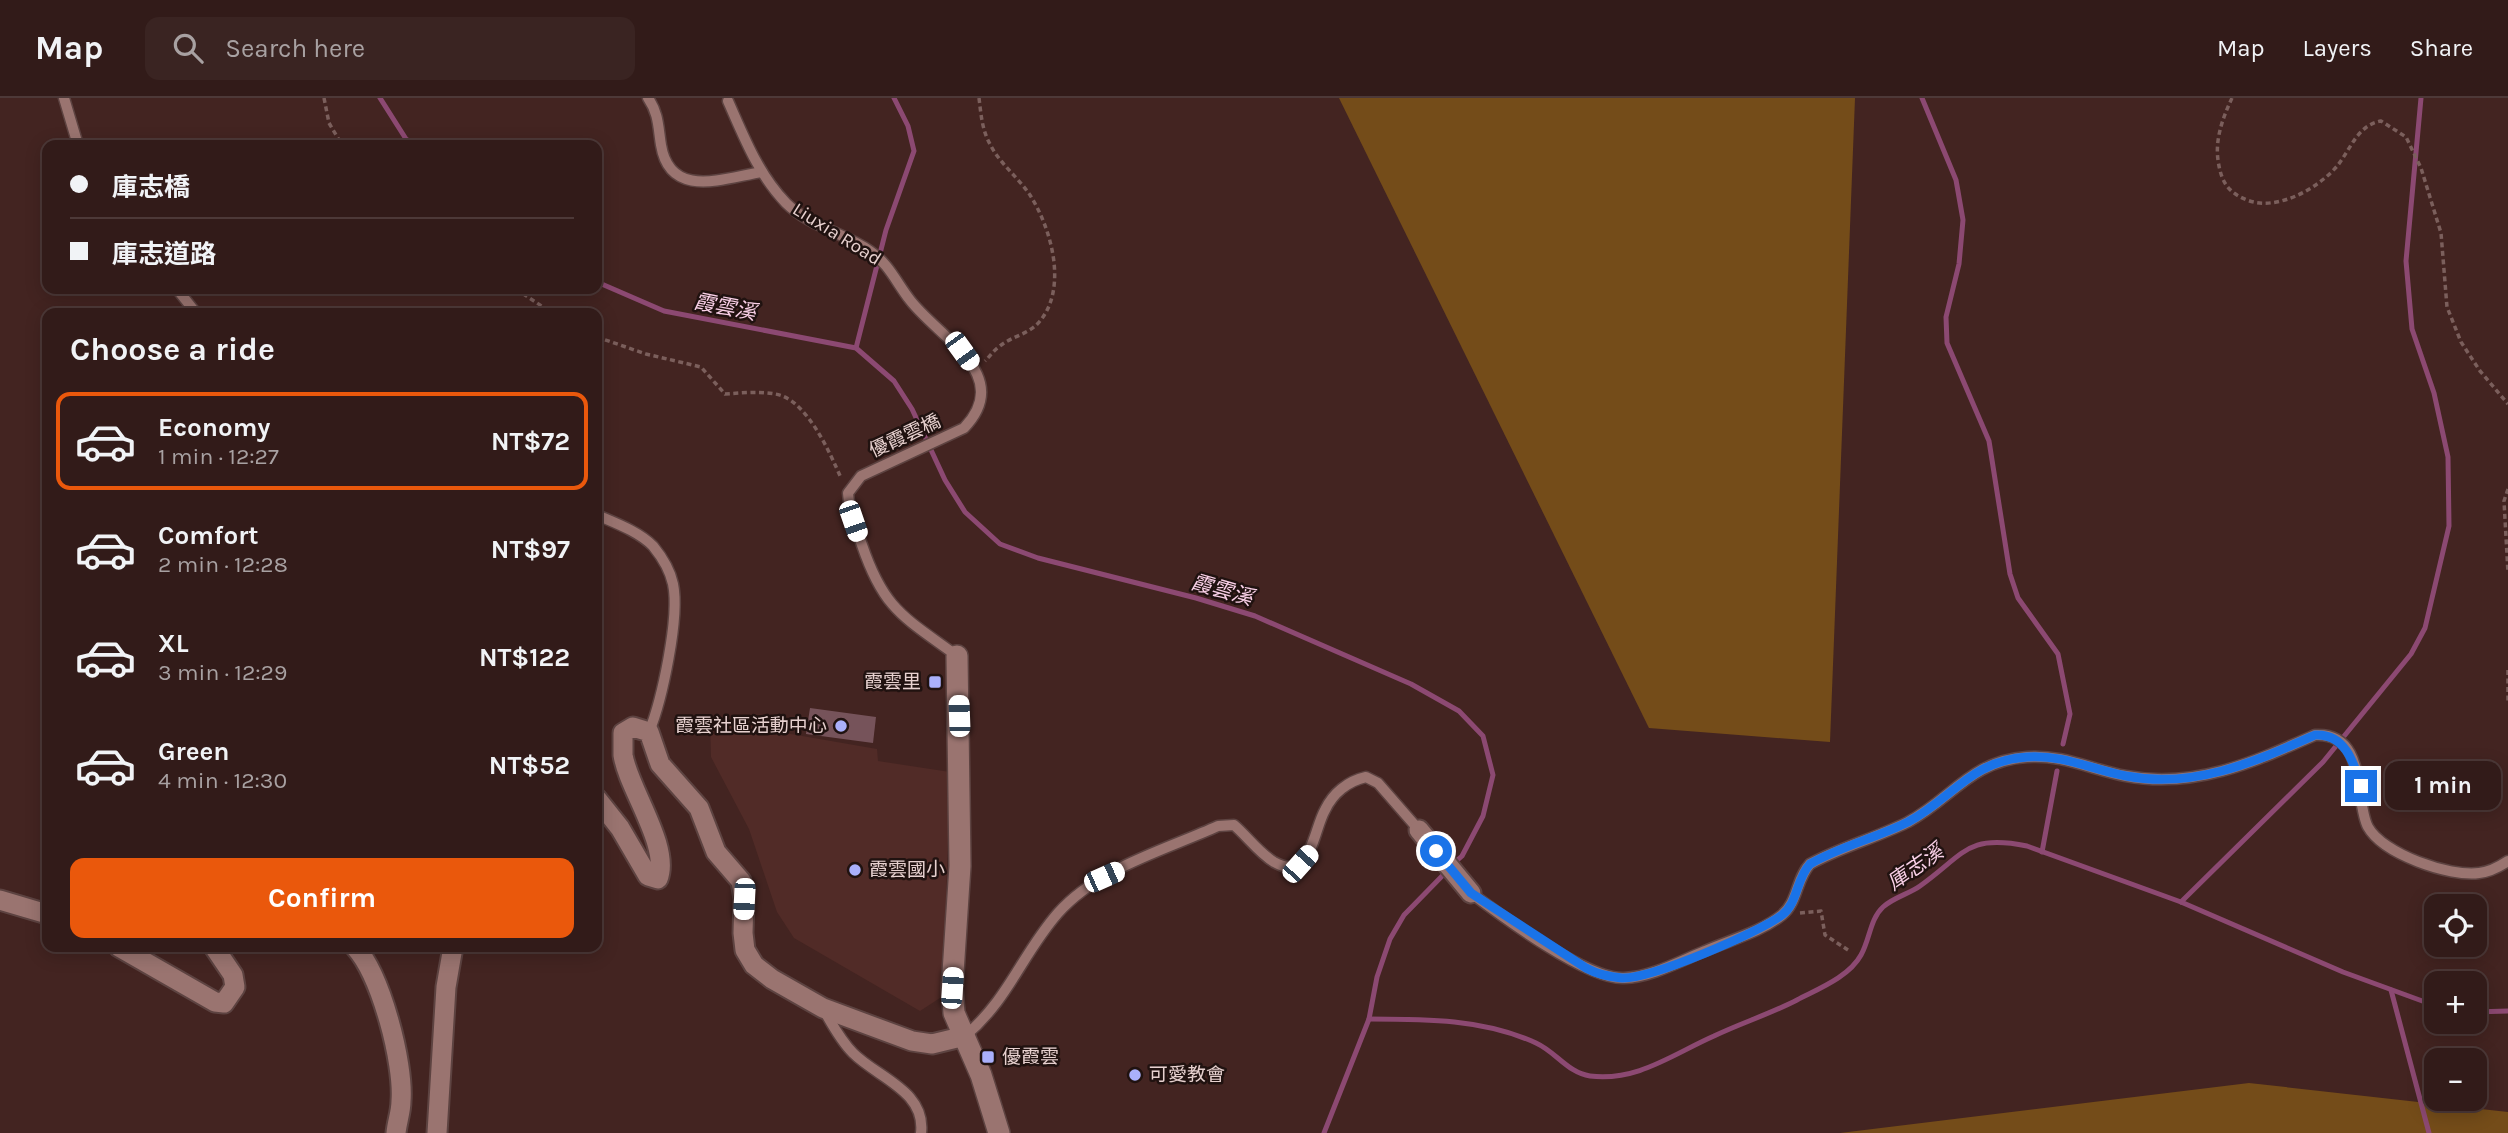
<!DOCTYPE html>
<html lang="en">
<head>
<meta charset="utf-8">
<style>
  body { margin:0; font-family:Karla,"Noto Sans TC",sans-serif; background:#3a2422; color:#f1f3f6; height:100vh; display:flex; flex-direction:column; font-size:26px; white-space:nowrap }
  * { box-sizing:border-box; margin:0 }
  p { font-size:23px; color:#a8a1a2 }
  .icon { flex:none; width:38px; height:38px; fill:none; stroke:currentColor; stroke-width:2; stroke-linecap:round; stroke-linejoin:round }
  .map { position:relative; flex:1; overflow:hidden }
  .sheet { position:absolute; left:42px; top:210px; width:560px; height:644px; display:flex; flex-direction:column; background:#321b19; border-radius:14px; box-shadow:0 4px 18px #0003,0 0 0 2px #4d3938 }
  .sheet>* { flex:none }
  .hud { position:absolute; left:42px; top:42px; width:560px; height:154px; border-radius:14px; box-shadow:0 4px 18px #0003,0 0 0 2px #4d3938; display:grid; align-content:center; height:154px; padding:0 28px; background:#321b19 }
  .controls { position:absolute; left:2424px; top:796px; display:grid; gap:14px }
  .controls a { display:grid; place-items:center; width:63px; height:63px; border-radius:14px; background:#321b19; box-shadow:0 4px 18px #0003,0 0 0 2px #4d3938; font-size:35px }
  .end { position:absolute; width:32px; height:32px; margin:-16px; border:9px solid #1a73e8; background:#fff; box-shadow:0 0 0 4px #fff }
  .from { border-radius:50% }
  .bubble { position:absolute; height:49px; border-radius:14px; background:#321b19; box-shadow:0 4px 18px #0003,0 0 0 2px #4d3938; font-size:23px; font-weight:700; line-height:49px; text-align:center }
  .car { position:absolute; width:21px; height:42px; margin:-21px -10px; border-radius:9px; box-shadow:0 0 5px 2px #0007; background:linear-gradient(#fff 24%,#345 0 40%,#fff 0 76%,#345 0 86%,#fff 0) }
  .hud b { display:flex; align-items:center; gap:24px; height:66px; font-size:26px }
  .hud b+b { border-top:2px solid #4d3938 }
  .hud i { width:18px; height:18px; background:#f1f3f6 }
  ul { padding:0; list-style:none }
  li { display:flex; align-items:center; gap:21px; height:98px; margin:0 14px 10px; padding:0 14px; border:4px solid transparent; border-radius:14px }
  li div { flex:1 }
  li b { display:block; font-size:26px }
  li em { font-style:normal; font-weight:700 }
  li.selected { border-color:#ea580c }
  li>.icon { width:63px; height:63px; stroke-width:1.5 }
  h2 { padding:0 28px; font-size:32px; line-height:84px }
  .primary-button { display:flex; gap:14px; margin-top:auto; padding:14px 28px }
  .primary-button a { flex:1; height:80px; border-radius:14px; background:#ea580c; color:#fff; font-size:28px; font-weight:700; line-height:80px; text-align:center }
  header { display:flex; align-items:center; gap:42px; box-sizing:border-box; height:98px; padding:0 35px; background:#321b19; border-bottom:2px solid #4d3938 }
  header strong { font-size:33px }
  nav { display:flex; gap:38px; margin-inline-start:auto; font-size:24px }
  .search { width:490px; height:63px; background:#3a2422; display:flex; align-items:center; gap:18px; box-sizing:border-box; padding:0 24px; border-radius:14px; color:#a8a1a2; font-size:26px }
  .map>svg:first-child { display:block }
  .built { fill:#512b27 }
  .green { fill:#744c19 }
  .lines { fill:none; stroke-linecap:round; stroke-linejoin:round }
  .stream { stroke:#8c4972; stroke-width:5 }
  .building { fill:#76535a }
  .service-casing { stroke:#5d4341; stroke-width:13 }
  .minor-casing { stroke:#5d4341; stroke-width:23 }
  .tertiary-casing { stroke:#5d4341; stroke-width:24 }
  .path { stroke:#7b5f5c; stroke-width:3.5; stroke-dasharray:5 3.5; stroke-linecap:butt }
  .service { stroke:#9a7470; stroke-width:10 }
  .minor { stroke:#9a7470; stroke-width:19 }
  .tertiary { stroke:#9a7470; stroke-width:21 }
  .route { stroke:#1a73e8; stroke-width:9 }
  .poi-dot { fill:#aab0fb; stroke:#201210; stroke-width:2.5 }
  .labels { text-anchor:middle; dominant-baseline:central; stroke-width:5; stroke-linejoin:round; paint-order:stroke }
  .street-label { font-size:19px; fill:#e7d1cf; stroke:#201210 }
  .poi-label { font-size:19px; fill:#e7d1cf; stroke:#201210; text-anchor:start }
  .water-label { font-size:21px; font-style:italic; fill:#f9d0e7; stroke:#201210 }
</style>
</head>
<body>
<header>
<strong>Map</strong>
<div class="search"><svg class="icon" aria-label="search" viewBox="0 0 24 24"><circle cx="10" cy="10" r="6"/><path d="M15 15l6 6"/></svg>Search here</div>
<nav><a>Map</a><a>Layers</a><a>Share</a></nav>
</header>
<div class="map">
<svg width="2508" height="1035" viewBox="0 0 2508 1035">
  <rect width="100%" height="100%" fill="#432421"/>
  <path class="built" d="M710 622 877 651 878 663 950 674 943 898 920 913 794 840 777 814 749 731 711 659Z"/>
  <g class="green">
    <path d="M1339 0H1855L1830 644 1649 630Z"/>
    <path d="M2249 985 2508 1014V1035H1840Z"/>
  </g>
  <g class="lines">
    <g class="stream">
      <path d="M380 0 406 41 414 47"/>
      <path d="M1922 0 1956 82 1963 122 1959 166 1946 219 1947 245 1989 343 2010 476 2018 500 2058 556 2070 616 2063 646"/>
      <path d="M597 184 664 213 856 250 894 283 912 311 945 382 965 414 1000 446 1038 460 1196 500 1255 518 1411 586 1459 613 1483 638 1493 677 1483 718 1462 758 1453 766"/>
      <path d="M856 250 886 132 914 53 908 28 894 0"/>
      <path d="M2042 754 2057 673"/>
      <path d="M2181 804 2323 664 2411 556 2425 530 2449 428 2448 359 2434 295 2412 231 2406 163 2421 0"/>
      <path d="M2391 892 2429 1035"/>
      <path d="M2474 914 2508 913"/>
      <path d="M1369 921C1426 921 1484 921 1536 945 1556 954 1568 975 1590 978 1637 984 1673 956 1714 938 1741 925 1770 916 1797 902 1818 891 1849 879 1861 857 1870 841 1870 821 1883 809 1894 799 1909 796 1920 788 1965 756 1966 736 2027 748L2181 804 2343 874 2436 908"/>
      <path d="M1324 1035 1369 921 1377 879 1390 841 1404 817 1447 773"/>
    </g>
  </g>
  <path class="building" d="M810 610 876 619 873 645 806 636Z"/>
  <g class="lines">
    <g class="service-casing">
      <g id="service">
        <path d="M64 0 78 47"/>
        <path d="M648 0C659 16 658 29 661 47 670 102 724 80 762 74"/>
        <path d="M728 3C744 39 758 76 786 105 809 128 844 135 870 153 889 166 896 184 910 202 939 240 1015 277 964 330L861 378 848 395C849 413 856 430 862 447 884 512 904 519 957 558"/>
        <path d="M177 191 196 215"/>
        <path d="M597 417C615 425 638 433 653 448 662 459 670 472 673 486 680 519 662 602 649 634"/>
        <path d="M1471 795C1503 819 1587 882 1624 880 1652 879 1680 863 1705 853 1730 842 1761 834 1782 817 1798 804 1796 781 1810 766 1841 749 1876 740 1908 724 1953 700 1970 663 2027 659 2062 656 2093 672 2126 678 2195 691 2254 664 2315 637 2368 634 2354 703 2368 729 2383 756 2449 779 2479 775 2489 774 2499 769 2508 763"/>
        <path d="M825 914C833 928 841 943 853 955 878 980 926 993 921 1035"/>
        <path d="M965 938C1009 901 1022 856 1058 815 1098 770 1165 752 1218 728L1234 727C1247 738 1259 755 1274 764 1311 785 1313 733 1325 712 1333 695 1348 683 1366 679L1378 685 1419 732"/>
      </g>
    </g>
    <g class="minor-casing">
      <g id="minor">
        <path d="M597 701 620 730 648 778 658 781C671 749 628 690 623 657 623 650 623 642 623 635L633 629 649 634 660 666 699 710 716 754 741 783 744 801 743 835 745 852 754 867 772 881 823 910 912 943 932 946 965 938"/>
        <path d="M1419 732 1471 795"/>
        <path d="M0 802 47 816"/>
        <path d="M119 849 215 904 224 905 235 889 233 877 214 849"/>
        <path d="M355 849C381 877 404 965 401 1003 401 1014 397 1024 396 1035"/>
        <path d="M437 1035 446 889 453 849"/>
      </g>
    </g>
    <g class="tertiary-casing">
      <path id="tertiary" d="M957 558 960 768 952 890 954 915 981 977 999 1035"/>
    </g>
    <g class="path">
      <path d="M324 0 329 25 342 47"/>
      <path d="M979 0C981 16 982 32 990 46 999 65 1018 79 1030 97 1051 130 1068 189 1040 223 1030 236 1012 238 1000 248 994 252 990 258 985 263"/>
      <path d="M2232 0C2223 19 2215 41 2218 62 2221 83 2227 94 2247 102 2277 114 2319 90 2338 67 2351 50 2358 27 2381 23L2406 39 2421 70 2441 135 2447 209 2461 244 2480 273 2508 306"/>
      <path d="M516 191 552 215"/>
      <path d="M597 239 646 256 701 269 725 296C741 295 759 293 775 296 806 300 830 355 841 380"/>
      <path d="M2508 391 2504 403 2508 475"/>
      <path d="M2508 572V604"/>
      <path d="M1800 815 1821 813 1825 837 1848 852"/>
    </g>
    <use href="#service" class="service"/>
    <use href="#minor" class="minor"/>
    <use href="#tertiary" class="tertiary"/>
  </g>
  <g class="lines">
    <path class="route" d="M1436 753 1471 795 1586 870C1597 876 1608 879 1622 880 1651 881 1758 835 1782 817 1798 805 1796 781 1810 766 1841 748 1876 740 1908 724 1953 700 1970 663 2027 659 2062 656 2093 672 2126 678 2195 691 2254 664 2315 637 2345 635 2354 665 2361 688"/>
  </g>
  <g class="poi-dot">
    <rect x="928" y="577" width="14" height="14" rx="3.5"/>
    <circle cx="841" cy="628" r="7"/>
    <circle cx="855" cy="772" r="7"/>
    <rect x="981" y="952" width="14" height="14" rx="3.5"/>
    <circle cx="1135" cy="977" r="7"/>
  </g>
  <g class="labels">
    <g class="street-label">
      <text transform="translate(837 136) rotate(32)">Liuxia Road</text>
      <text transform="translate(905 338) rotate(-25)">優霞雲橋</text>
    </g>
    <g class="poi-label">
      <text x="921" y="584" text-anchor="end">霞雲里</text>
      <text x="827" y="628" text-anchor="end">霞雲社區活動中心</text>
      <text x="869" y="772">霞雲國小</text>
      <text x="1002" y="959">優霞雲</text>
      <text x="1149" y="977">可愛教會</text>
    </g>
    <g class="water-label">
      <text transform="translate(725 209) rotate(11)">霞雲溪</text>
      <text transform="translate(1222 492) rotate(16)">霞雲溪</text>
      <text transform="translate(1915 769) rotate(-35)">庫志溪</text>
    </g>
  </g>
</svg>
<div class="controls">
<a><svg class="icon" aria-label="locate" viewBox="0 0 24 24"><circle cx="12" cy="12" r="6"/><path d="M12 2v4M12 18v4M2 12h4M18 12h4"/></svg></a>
<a>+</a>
<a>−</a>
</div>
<i class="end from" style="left:1436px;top:753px"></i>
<i class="end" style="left:2361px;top:688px"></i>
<div class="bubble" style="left:2385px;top:663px;width:116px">1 min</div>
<i class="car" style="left:962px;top:253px;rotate:144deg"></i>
<i class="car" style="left:853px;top:423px;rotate:161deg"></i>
<i class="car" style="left:959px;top:618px;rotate:358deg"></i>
<i class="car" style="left:1300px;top:766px;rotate:42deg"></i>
<i class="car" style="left:1104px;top:779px;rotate:66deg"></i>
<i class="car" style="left:744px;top:801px;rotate:183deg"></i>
<i class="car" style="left:952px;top:890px;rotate:4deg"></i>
<div class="hud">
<b><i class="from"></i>庫志橋</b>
<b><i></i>庫志道路</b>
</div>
<section class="sheet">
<h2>Choose a ride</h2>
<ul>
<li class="selected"><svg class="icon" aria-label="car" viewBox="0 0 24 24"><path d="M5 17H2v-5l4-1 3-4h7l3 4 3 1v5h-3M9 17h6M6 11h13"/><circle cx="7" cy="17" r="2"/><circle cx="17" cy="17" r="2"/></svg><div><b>Economy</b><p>1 min · 12:27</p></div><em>NT$72</em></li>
<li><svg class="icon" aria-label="car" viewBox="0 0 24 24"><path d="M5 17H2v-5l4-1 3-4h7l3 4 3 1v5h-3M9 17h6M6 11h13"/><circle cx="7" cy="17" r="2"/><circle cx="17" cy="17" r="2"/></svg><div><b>Comfort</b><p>2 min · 12:28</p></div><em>NT$97</em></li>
<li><svg class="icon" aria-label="car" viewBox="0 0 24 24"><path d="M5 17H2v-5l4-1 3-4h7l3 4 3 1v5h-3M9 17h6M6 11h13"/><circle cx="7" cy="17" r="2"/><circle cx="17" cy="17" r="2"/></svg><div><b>XL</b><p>3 min · 12:29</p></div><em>NT$122</em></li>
<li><svg class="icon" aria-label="car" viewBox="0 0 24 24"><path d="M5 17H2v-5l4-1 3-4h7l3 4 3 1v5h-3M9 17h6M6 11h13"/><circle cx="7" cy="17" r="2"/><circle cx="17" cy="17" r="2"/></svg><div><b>Green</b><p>4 min · 12:30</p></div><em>NT$52</em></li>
</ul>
<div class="primary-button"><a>Confirm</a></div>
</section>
</div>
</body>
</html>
